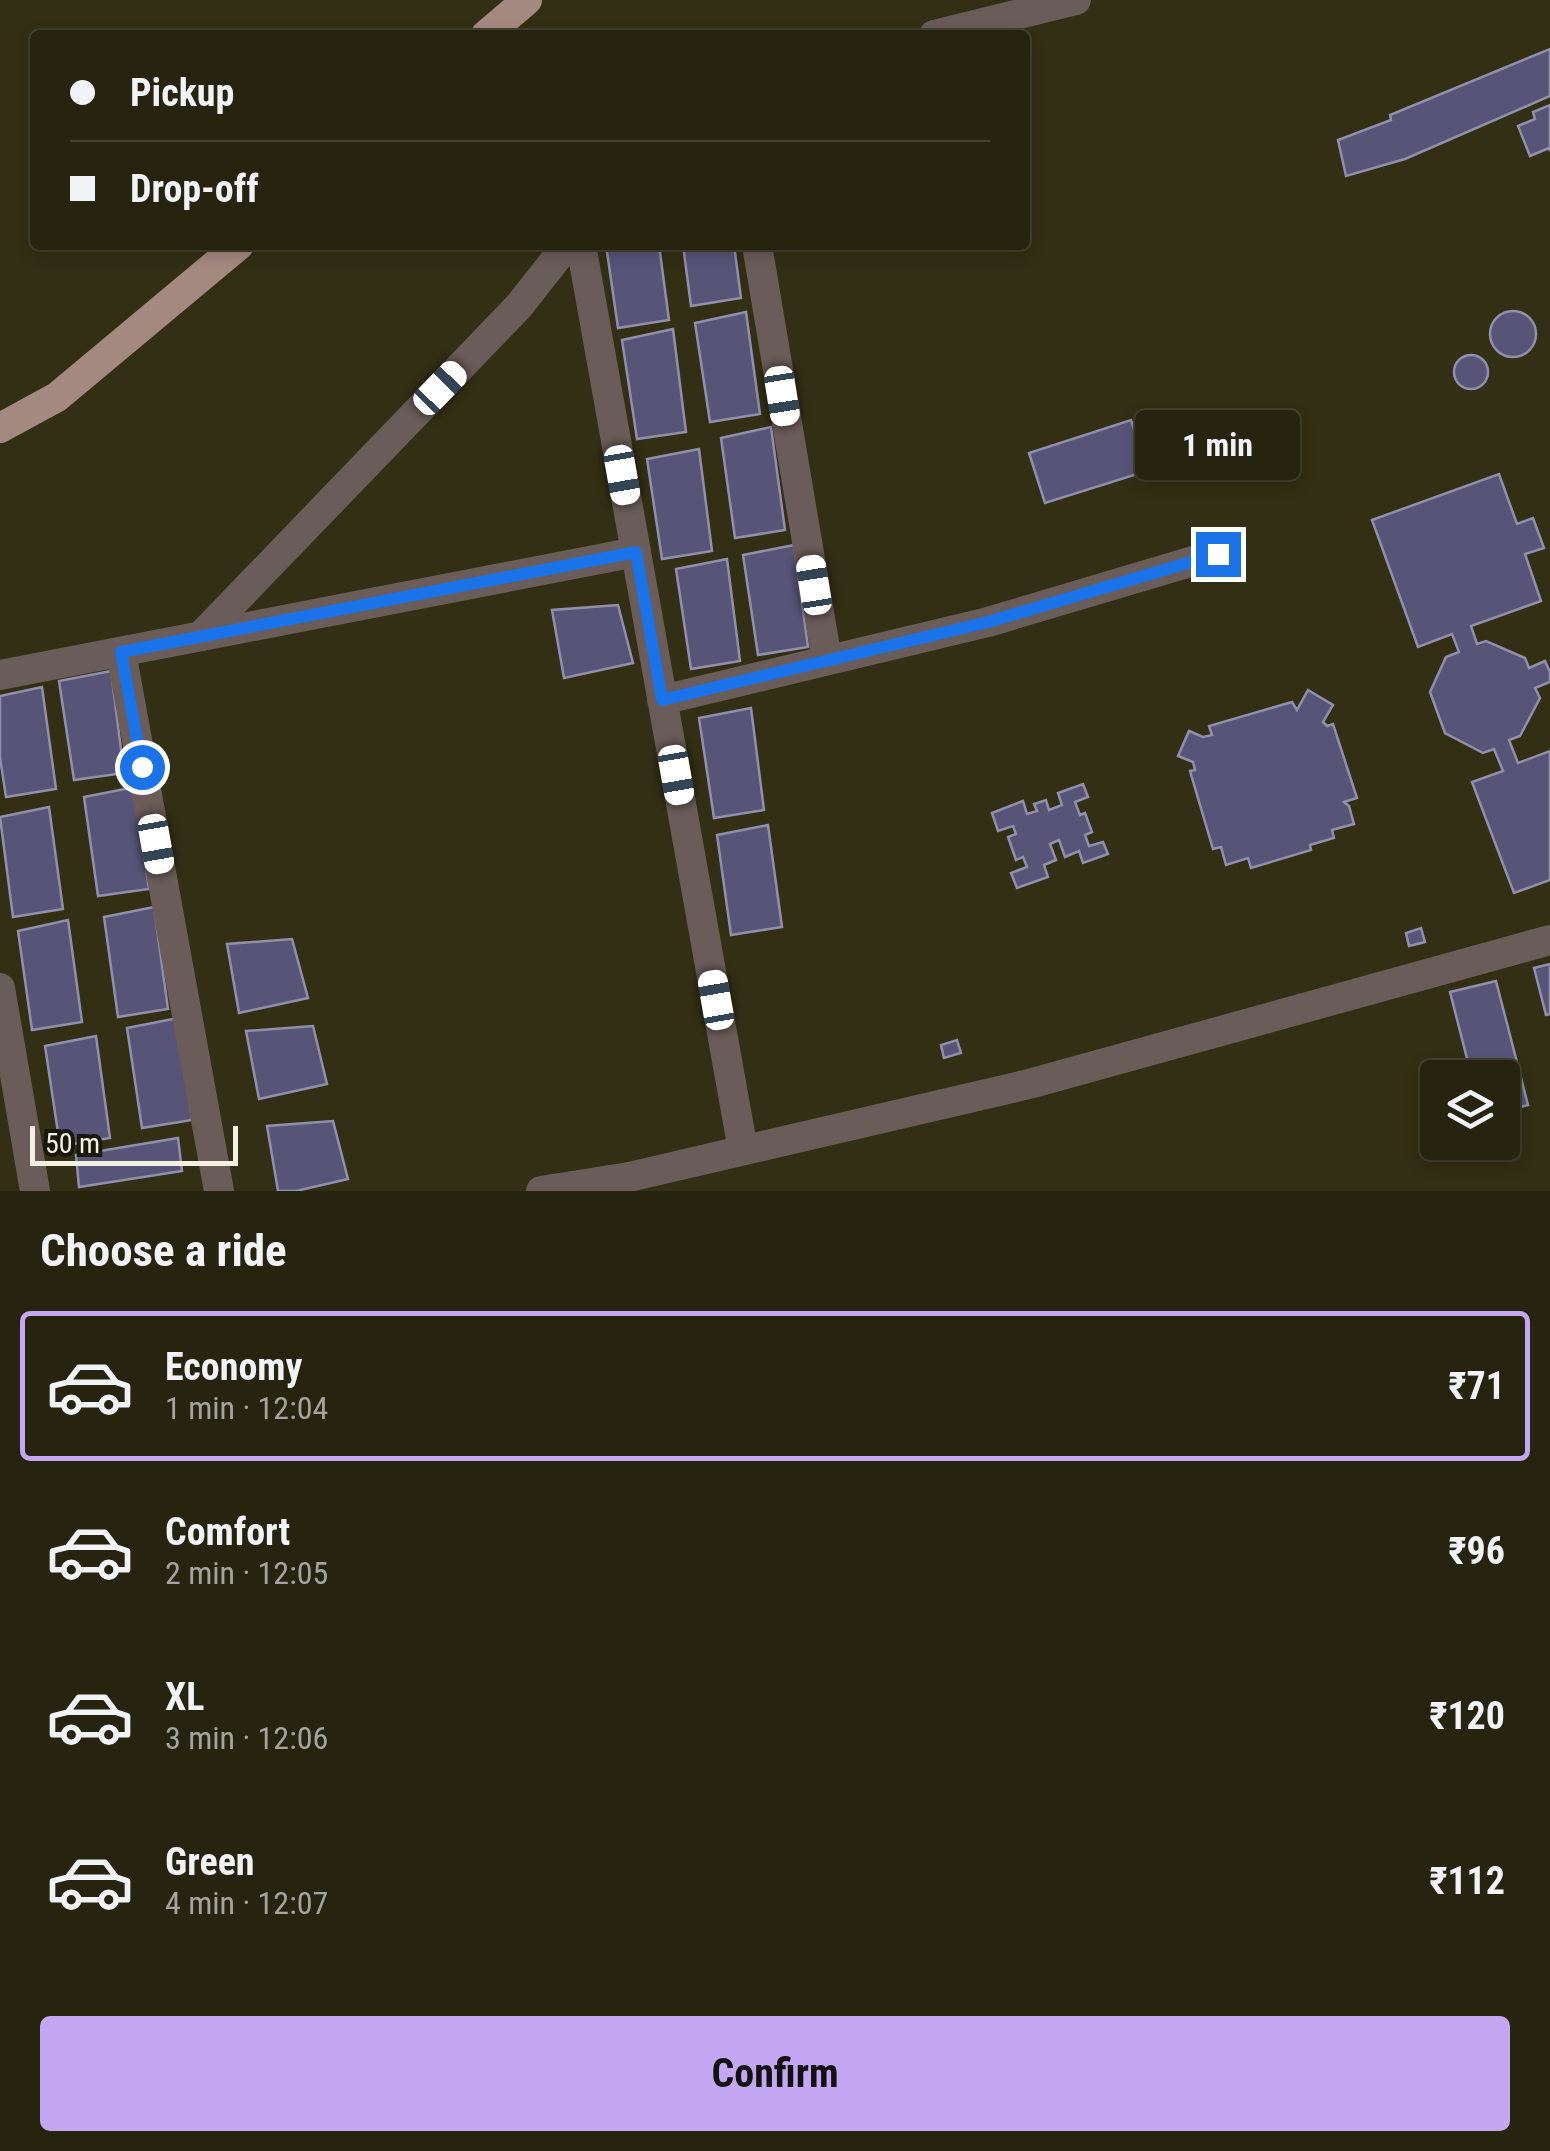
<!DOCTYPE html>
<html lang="en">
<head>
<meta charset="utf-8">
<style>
  body { margin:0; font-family:"Roboto Condensed",sans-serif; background:#2e2b18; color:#f1f3f6; height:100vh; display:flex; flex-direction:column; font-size:38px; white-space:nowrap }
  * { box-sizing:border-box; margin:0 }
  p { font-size:32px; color:#a4a49e }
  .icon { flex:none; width:55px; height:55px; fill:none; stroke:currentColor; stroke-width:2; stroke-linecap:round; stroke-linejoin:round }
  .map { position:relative; height:1191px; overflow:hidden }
  .side { display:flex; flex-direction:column; background:#26230f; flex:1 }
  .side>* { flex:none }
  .hud { position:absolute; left:30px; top:30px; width:1000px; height:220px; border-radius:10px; box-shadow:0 5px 15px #0003,0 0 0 2px #42402f; display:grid; align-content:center; height:220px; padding:0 40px; background:#26230f }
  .controls { position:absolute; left:1420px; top:1060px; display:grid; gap:20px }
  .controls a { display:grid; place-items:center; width:100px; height:100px; border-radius:10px; background:#26230f; box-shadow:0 5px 15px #0003,0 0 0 2px #42402f; font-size:50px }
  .scale { position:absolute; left:30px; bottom:25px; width:208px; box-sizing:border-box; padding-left:10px; border:5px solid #f3f1e1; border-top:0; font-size:28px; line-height:35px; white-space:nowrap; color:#f3f1e1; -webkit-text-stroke:8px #19170b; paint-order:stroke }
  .end { position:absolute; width:45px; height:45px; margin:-22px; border:12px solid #1a73e8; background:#fff; box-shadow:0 0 0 5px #fff }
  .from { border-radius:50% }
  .bubble { position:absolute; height:70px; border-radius:10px; background:#26230f; box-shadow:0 5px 15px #0003,0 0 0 2px #42402f; font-size:32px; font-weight:700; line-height:70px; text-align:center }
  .car { position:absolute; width:30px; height:60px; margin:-30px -15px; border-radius:12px; box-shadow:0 0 8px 2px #0007; background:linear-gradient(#fff 24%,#345 0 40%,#fff 0 76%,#345 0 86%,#fff 0) }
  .hud b { display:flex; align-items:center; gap:35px; height:95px; font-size:38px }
  .hud b+b { border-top:2px solid #42402f }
  .hud i { width:25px; height:25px; background:#f1f3f6 }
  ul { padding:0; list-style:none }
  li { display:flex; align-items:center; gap:30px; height:150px; margin:0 20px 15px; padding:0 20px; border:5px solid transparent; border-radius:10px }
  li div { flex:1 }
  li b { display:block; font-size:38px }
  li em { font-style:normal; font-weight:700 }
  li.active { border-color:#c3a7f2 }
  li>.icon { width:90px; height:90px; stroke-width:1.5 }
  h2 { padding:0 40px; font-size:45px; line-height:120px }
  .primary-button { display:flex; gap:20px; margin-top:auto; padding:20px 40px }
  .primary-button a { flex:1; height:115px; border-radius:10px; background:#c3a7f2; color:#111; font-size:40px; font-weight:700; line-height:115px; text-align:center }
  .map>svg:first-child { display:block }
  .building { fill:#575477; stroke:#908fac; stroke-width:2.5 }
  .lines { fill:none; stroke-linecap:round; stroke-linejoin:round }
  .minor { stroke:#6a5c58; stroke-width:30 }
  .major { stroke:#a48980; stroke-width:30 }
  .route { stroke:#1a73e8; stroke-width:12 }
</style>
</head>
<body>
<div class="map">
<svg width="1550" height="1191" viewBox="0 0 1550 1191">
  <rect width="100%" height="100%" fill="#332f14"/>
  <g class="building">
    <path d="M1550 49V96L1405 159 1346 176 1338 140 1391 120 1390 115Z"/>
    <path d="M1550 105V151L1549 148 1530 156 1518 126 1535 119 1533 112Z"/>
    <path d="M606 245H659L669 320 618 328Z"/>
    <path d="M683 245H734L741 298 691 306Z"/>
    <circle cx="1513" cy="334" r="23"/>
    <path d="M746 312 760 414 710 422 695 323Z"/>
    <path d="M673 329 686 432 637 439 622 340Z"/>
    <circle cx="1471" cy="372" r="17"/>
    <path d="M1131 420 1147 471 1045 503 1029 453Z"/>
    <path d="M771 427 785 530 735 538 721 438Z"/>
    <path d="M699 449 712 551 662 559 647 459Z"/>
    <path d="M1499 474 1517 524 1533 518 1544 548 1525 554 1541 601 1471 626 1477 644 1486 641 1525 658 1529 668 1545 661 1550 672V682L1535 688 1540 698 1520 736 1509 740 1518 763 1550 751V880L1514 893 1472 782 1503 771 1494 749 1483 753 1445 733 1430 692 1446 657 1459 652 1452 634 1418 647 1372 520Z"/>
    <path d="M794 545 808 647 758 655 743 555Z"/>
    <path d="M727 559 740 661 691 669 676 569Z"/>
    <path d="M618 605 633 663 564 678 552 610Z"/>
    <path d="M111 671 124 773 74 780 59 681Z"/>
    <path d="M42 687 56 789 6 797 0 758V696Z"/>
    <path d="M1308 690 1333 705 1323 722 1327 726 1333 724 1357 798 1344 802 1349 806 1354 824 1332 830 1334 838 1310 845 1311 850 1251 868 1248 858 1226 865 1221 847 1213 849 1190 771 1195 770 1193 762 1178 756 1189 731 1203 737 1212 735 1209 726 1292 702 1297 710Z"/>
    <path d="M751 708 764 810 714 818 699 718Z"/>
    <path d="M1083 784 1088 797 1075 802 1080 815 1085 813 1092 832 1085 835 1089 846 1103 842 1108 854 1083 863 1079 851 1065 857 1059 840 1050 844 1056 860 1044 865 1048 877 1017 888 1011 873 1027 867 1023 857 1016 860 1008 837 1016 834 1013 826 998 831 992 813 1023 801 1027 814 1037 811 1034 804 1046 800 1049 810 1062 805 1058 793Z"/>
    <path d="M135 787 149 889 98 896 84 797Z"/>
    <path d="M49 807 63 909 13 917 0 817Z"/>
    <path d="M768 825 782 927 731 935 717 835Z"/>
    <path d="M154 907 168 1009 118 1017 104 917Z"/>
    <path d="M68 920 82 1022 32 1030 18 931Z"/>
    <path d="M1421 928 1425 942 1409 946 1406 933Z"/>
    <path d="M292 939 308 998 239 1013 227 944Z"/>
    <path d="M1550 964V1014L1546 1015 1534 968Z"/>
    <path d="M1496 981 1528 1105 1502 1112V1078H1472L1450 992Z"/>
    <path d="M178 1018 192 1120 142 1128 127 1028Z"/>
    <path d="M313 1026 327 1084 259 1099 246 1031Z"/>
    <path d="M96 1036 110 1138 60 1146 45 1046Z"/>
    <path d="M957 1040 961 1053 944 1058 941 1045Z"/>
    <path d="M333 1121 348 1179 296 1191H278L267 1126Z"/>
    <path d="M178 1138 182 1171 79 1187 76 1155Z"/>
  </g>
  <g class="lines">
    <g class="minor">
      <path d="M934 35 1076 0"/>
      <path d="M581 245 743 1150"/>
      <path d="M757 245 827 660"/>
      <path d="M201 636 519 306 567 245"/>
      <path d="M121 652 219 1191"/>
      <path d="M0 675 636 552"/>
      <path d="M662 700 988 622 1217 554"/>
      <path d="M0 988 35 1191"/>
      <path d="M541 1191 629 1177 1029 1084 1550 940"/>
    </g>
    <g class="major">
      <path d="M486 35 527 0"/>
      <path d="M0 428 57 397 239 245"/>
    </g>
  </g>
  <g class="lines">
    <path class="route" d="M142 767 121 652 636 552 662 700 988 622 1218 554"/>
  </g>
</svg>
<div class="controls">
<a><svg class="icon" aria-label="layers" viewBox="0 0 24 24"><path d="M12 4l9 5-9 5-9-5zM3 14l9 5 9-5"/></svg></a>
</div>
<div class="scale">50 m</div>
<i class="end from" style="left:142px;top:767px"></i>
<i class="end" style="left:1218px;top:554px"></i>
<div class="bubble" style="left:1135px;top:410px;width:165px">1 min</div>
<i class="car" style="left:440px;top:388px;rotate:44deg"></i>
<i class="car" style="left:782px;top:396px;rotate:171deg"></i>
<i class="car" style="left:622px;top:475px;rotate:170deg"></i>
<i class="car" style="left:814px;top:585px;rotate:351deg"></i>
<i class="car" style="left:676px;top:775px;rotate:170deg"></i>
<i class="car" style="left:156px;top:844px;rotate:170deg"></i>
<i class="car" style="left:716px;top:1000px;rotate:350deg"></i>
<div class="hud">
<b><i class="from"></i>Pickup</b>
<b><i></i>Drop-off</b>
</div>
</div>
<section class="side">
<h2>Choose a ride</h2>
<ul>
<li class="active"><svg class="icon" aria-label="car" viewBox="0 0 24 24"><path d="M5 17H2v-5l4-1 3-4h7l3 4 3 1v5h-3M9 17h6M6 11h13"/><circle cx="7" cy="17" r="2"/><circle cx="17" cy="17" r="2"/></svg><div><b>Economy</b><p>1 min · 12:04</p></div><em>₹71</em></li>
<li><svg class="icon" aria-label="car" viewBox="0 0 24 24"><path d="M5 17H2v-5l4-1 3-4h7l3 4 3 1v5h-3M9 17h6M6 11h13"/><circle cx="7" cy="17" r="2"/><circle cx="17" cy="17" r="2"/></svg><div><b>Comfort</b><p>2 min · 12:05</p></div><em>₹96</em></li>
<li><svg class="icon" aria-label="car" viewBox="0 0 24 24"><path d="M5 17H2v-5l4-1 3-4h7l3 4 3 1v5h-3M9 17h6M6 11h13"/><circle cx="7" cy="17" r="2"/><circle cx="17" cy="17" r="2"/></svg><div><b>XL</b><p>3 min · 12:06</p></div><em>₹120</em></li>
<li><svg class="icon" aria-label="car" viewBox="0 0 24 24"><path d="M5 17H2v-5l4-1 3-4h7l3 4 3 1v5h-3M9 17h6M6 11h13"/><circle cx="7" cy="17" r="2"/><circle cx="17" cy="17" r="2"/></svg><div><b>Green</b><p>4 min · 12:07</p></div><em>₹112</em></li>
</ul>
<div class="primary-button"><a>Confirm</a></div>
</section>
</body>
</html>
